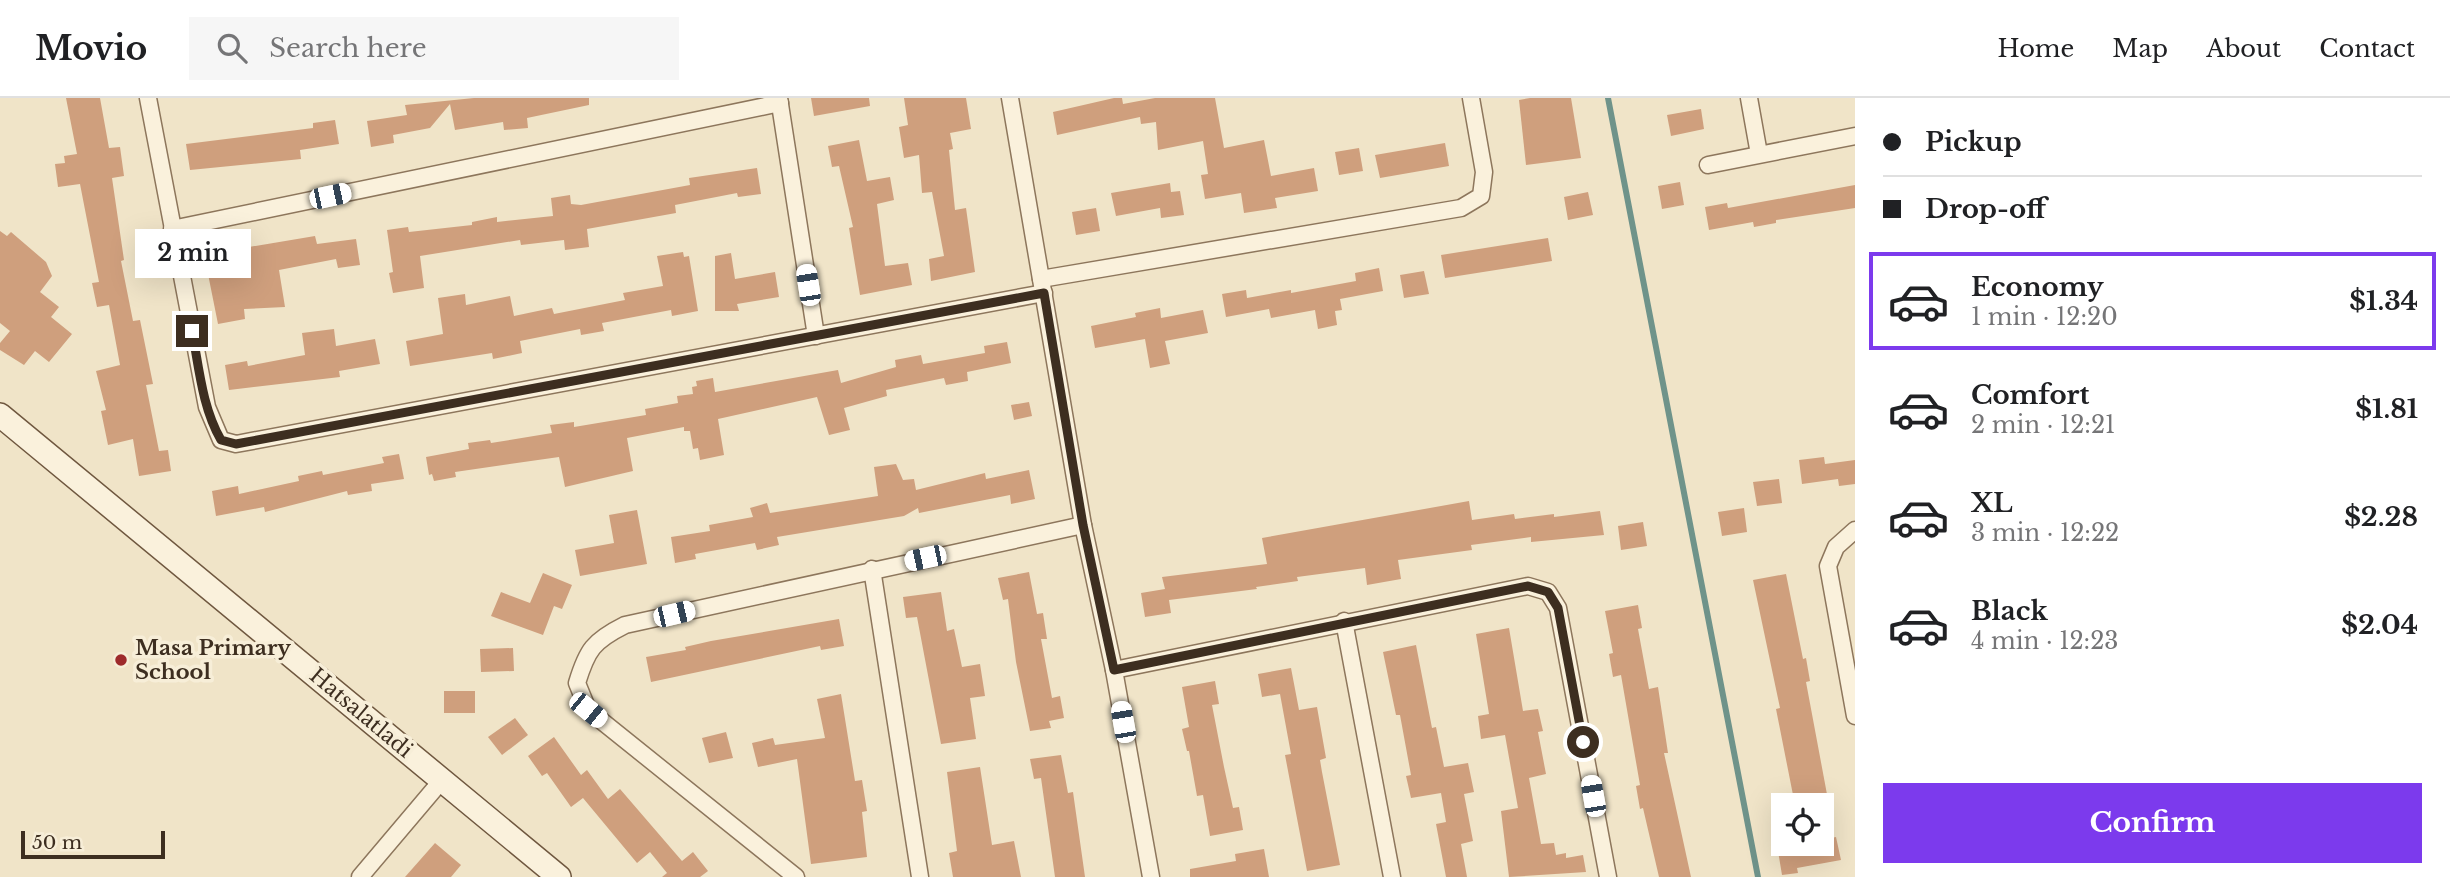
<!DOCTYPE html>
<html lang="en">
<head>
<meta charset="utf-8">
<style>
  body { margin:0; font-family:"Libre Baskerville",serif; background:#f6f6f6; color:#202124; height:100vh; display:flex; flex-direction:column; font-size:26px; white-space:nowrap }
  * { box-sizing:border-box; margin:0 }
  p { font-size:23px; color:#757577 }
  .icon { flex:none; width:38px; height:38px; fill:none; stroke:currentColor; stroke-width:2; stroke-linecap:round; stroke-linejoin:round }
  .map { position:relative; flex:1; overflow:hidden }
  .details { display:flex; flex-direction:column; background:#fff; width:595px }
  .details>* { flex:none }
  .top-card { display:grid; align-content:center; height:154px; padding:0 28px; background:#fff }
  .fabs { position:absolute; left:1771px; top:695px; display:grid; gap:14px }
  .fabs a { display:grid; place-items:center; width:63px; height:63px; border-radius:0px; background:#fff; box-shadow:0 7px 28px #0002; font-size:35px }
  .scale { position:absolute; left:21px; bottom:18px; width:144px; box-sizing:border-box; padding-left:7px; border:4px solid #3d2e20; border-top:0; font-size:19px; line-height:24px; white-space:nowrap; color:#3d2e20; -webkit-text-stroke:5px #f7eed8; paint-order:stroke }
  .end { position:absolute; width:32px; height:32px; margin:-16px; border:9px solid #3d2e20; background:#fff; box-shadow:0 0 0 4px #fff }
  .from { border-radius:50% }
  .bubble { position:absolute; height:49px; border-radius:0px; background:#fff; box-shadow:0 7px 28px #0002; font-size:23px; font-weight:700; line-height:49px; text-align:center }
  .car { position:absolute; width:21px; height:42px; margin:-21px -10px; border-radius:9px; box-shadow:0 0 5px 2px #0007; background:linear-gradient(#fff 24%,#345 0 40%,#fff 0 76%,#345 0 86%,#fff 0) }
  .top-card b { display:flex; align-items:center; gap:24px; height:66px; font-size:26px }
  .top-card b+b { border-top:2px solid #e0e0e0 }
  .top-card i { width:18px; height:18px; background:#202124 }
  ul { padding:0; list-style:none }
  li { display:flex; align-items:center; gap:21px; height:98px; margin:0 14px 10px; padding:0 14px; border:4px solid transparent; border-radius:0px }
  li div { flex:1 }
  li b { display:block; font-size:26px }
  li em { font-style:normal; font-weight:700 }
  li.on { border-color:#7c3aed }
  li>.icon { width:63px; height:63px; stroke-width:1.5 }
  .action { display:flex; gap:14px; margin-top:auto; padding:14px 28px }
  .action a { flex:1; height:80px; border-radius:0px; background:#7c3aed; color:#fff; font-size:28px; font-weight:700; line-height:80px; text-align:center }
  header { display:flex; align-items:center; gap:42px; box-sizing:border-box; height:98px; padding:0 35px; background:#fff; border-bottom:2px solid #e0e0e0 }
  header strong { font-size:33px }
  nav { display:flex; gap:38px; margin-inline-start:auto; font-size:24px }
  .search { width:490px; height:63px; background:#f6f6f6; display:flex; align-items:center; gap:18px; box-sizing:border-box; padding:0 24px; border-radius:0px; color:#757577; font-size:26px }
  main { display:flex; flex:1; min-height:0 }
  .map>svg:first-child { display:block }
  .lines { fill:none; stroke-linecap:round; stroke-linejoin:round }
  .stream { stroke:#6f938a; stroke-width:6 }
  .building { fill:#cf9f7d }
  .street-casing { stroke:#8d765c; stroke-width:19 }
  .secondary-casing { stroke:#6f573f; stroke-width:26 }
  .street { stroke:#faf1dc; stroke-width:16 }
  .secondary { stroke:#faf1dc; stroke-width:23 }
  .route { stroke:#3d2e20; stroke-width:9 }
  .poi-dot { fill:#9e2a2b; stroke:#f7eed8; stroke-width:2.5 }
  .labels { text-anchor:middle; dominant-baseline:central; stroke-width:7; stroke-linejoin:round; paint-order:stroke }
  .poi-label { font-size:21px; font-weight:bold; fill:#3d2e20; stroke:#f7eed8; text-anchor:start }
  .street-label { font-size:21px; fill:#3d2e20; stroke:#f7eed8 }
</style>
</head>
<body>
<header>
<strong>Movio</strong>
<div class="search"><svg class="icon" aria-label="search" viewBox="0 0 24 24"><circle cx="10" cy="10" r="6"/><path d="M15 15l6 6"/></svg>Search here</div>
<nav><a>Home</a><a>Map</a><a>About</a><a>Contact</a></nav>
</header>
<main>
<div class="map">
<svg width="1855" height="779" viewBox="0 0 1855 779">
  <rect width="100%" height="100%" fill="#f0e4c8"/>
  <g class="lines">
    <path class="stream" d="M1608 0 1758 779"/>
  </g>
  <g class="building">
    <path d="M66 0H100L109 50 120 49 124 78 112 80 124 162 121 163 133 223 140 222 153 286 146 287 159 353 168 352 171 373 139 378 133 341 108 347 101 313 106 312 96 273 120 267 109 207 97 209 92 185 99 184 80 86 58 89 55 66 65 65 64 58 77 56Z"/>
    <path d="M474 0H589V7L527 20 528 30 504 32 503 24 455 32 450 6 430 30 393 37 394 45 371 49 367 23 407 17 405 7Z"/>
    <path d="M811 0H869L870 8 814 18Z"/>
    <path d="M904 0H966L971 31 950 35 953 51 949 52 955 112 966 110 975 174 931 183 929 161 944 158 932 94 922 95 919 57 904 60 899 29 908 27Z"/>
    <path d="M1114 0H1122L1123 6 1155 0H1215L1224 50 1264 42 1271 78 1314 70 1318 93 1275 100 1277 110 1244 115 1241 95 1205 101 1201 77 1208 76 1203 43 1158 52 1156 24 1141 26 1140 19 1057 37 1053 14Z"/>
    <path d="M1530 0H1571L1581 60 1526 67 1519 2Z"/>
    <path d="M1701 11 1704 31 1671 38 1667 17Z"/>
    <path d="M335 22 339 46 300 52 301 61 190 72 186 46 313 30V25Z"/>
    <path d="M859 42 867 83 890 79 894 102 877 106 885 168 908 165 912 187 860 197 849 130 853 129 839 68 832 69 828 48Z"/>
    <path d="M1445 45 1449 68 1380 80 1375 57Z"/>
    <path d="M1359 50 1363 73 1339 77 1335 54Z"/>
    <path d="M757 70 761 96 738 99 737 95 675 107 676 115 587 131 589 149 565 152 564 142 521 147 520 142 420 158 424 190 393 195 389 175 393 174 387 132 408 129 409 134 472 127V124L497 119V124L553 118 551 100 570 97 571 106 581 107 690 87 689 80Z"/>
    <path d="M1680 84 1684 107 1662 111 1658 88Z"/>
    <path d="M1170 85 1171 94 1180 93 1184 117 1161 120 1160 110 1116 118 1111 95Z"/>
    <path d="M1855 87V110L1776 122V125L1754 129 1753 124 1709 132 1705 109 1727 105 1728 110Z"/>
    <path d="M1588 94 1593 117 1568 122 1564 99Z"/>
    <path d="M1096 110 1100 133 1076 137 1072 114Z"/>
    <path d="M0 133 7 138 11 134 46 164 52 178 40 194 59 209 51 219 72 236 49 264 35 253 24 267 0 252V245L10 233 0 225Z"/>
    <path d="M315 138 317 146 356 141 360 167 338 170 336 161 279 172 285 209 244 211 245 221 218 226 206 166 245 158 243 150Z"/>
    <path d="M1548 140 1552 163 1445 180 1441 157Z"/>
    <path d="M683 154 684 159 689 158 698 213 672 218 671 212 602 225 604 233 581 237 580 231 520 243 522 255 493 261 492 255 410 268 406 243 443 236 438 200 465 196 466 207 510 198 514 218 552 210 554 216 625 202 623 195 663 188 657 158Z"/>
    <path d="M731 155 735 181 775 174 779 199 737 206 739 213H715V158Z"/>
    <path d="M1379 170 1383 193 1340 201 1342 212 1335 213 1337 227 1318 231 1315 212 1271 220 1269 211 1226 219 1222 196 1246 192 1247 200 1291 192V195L1356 183 1355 175Z"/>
    <path d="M1424 173 1429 196 1404 200 1400 177Z"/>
    <path d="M1160 210 1161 220 1203 212 1208 235 1165 243 1170 266 1150 270 1145 241 1095 250 1091 228 1136 219 1135 215Z"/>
    <path d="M334 231 336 248 375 241 380 266 339 273 340 279 229 292 225 267 247 263 248 268 305 257 302 235Z"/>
    <path d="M1007 244 1011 265 967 274 968 283 946 287 944 280 886 292 887 298 844 310 850 332 829 337 817 299 718 321 724 357 700 362 698 350 693 351 690 333H684V329L627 340 633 373 565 389 559 359 455 374 456 379 434 383 432 376 429 377 426 359 469 351 468 345 490 342 491 345 552 335 550 327 574 324V329L646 317 645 311 678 305 677 298 693 296 692 289 697 288 696 283 713 280 715 294 838 272 841 285 896 269 895 262 921 257 923 266 985 255 984 248Z"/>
    <path d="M1029 304 1032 318 1014 322 1011 307Z"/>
    <path d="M399 356 404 381 371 386 372 393 348 397 347 393 265 414 264 409 216 418 212 393 238 388 239 396 299 383 298 378 322 373 323 377 384 365 382 359Z"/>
    <path d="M1824 359 1825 366 1855 362V386L1839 388 1838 381 1802 386 1799 362Z"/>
    <path d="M896 366 903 382 914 381 916 392 985 375 986 381 1029 372 1035 401 1011 406 1010 397 919 415 918 410 904 418 777 439 779 447 757 452 755 445 695 456 696 461 675 465 671 439 710 433 709 427 753 419 750 410 767 405 770 415 878 398 874 369Z"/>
    <path d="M1779 381 1782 405 1757 408 1753 384Z"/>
    <path d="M1469 403 1472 422 1514 416 1515 421 1554 416V419L1600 413 1604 437 1531 444V439L1471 447 1472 452 1398 462 1401 481 1367 487 1365 470 1297 479 1298 483 1256 489 1257 491 1169 502 1171 515 1145 519 1141 495 1165 491 1162 479 1267 466 1262 440Z"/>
    <path d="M1744 410 1747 434 1722 438 1718 414Z"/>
    <path d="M637 412 647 466 580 478 575 452 614 445 609 417Z"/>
    <path d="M1643 424 1647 448 1621 452 1618 428Z"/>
    <path d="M1029 474 1037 516 1043 515 1047 541H1041L1052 600 1060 598 1064 620 1049 623 1051 630 1030 633 1016 564 1008 501 1003 502 998 480Z"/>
    <path d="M543 475 572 487 562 511 554 508 543 537 491 518 501 494 530 505Z"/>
    <path d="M1786 476 1803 561 1806 560 1810 583 1806 584 1829 707H1795L1776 611 1780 610 1753 482Z"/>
    <path d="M941 494 947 533 954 531 962 569 980 566 985 598 970 600 976 641 941 646 917 519 906 520 903 499Z"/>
    <path d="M1638 507 1642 530 1638 531 1649 591 1658 589 1668 655H1664L1691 779H1659L1643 710 1640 711 1636 688 1640 687 1621 577 1613 579 1609 556 1613 555 1605 513Z"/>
    <path d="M839 521 844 548 821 552 820 548 651 584 646 559 686 552 685 549 711 543Z"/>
    <path d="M1509 530 1523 613 1538 611 1543 633 1538 634 1546 676 1529 680 1541 746 1554 745 1556 757 1566 755V760L1583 757 1586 774 1509 779 1501 713 1518 710 1505 637 1481 641 1478 618 1489 616 1476 536Z"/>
    <path d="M1416 547 1432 630 1436 629 1444 669 1468 665 1474 694 1464 696 1473 743 1461 746 1467 779H1446L1436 726 1446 724 1441 695 1411 700 1406 678 1411 677 1400 617H1396L1383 554Z"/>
    <path d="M513 550 514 573 481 574 480 551Z"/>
    <path d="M1291 570 1299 612 1317 609 1326 660 1320 662 1322 674 1340 767 1307 773 1285 657 1291 656 1280 596 1262 599 1258 576Z"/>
    <path d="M1215 583 1219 606 1212 607 1224 669 1233 710 1239 709 1243 732 1210 738 1203 697 1197 698 1189 653H1187L1182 631 1189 629 1182 589Z"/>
    <rect x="444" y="593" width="31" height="22"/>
    <path d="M841 596 855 683 862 682 867 713 862 714 867 759 811 766 797 661 758 669 752 645 773 640 775 647 825 640 817 601Z"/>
    <path d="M515 620 528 637 502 657 488 639Z"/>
    <path d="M726 634 733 660 709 665 702 640Z"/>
    <path d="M554 639 581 677 587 672 608 701 620 691 682 763 693 754 708 773 700 779H662L667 775 650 754 637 765 583 700 571 709 547 675 542 678 528 658Z"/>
    <path d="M1061 657 1068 695 1073 694 1085 779H1055L1041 680 1034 681 1030 661Z"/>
    <path d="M980 669 992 747 1014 743 1021 779H953L949 755 957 753 947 674Z"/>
    <path d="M1836 739 1841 762 1797 770 1798 775 1782 777 1777 747 1822 746V742Z"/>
    <path d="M435 745 461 767 451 779H405Z"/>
    <path d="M1264 751 1269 779H1190V771L1236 763 1235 756Z"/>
  </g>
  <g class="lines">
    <g class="street-casing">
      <g id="street">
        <path d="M148 0 207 309 221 342 236 346 1044 195"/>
        <path d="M779 0 816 238"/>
        <path d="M1010 0 1083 427 1114 572 1151 779"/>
        <path d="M1749 0 1759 56"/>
        <path d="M1708 67 1855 38"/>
        <path d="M172 131 780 5"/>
        <path d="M1041 181 1461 110 1481 98 1484 74 1471 0"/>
        <path d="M1855 432 1836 449 1828 468 1855 618"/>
        <path d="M872 471 920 779"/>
        <path d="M1344 523 1392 779"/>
        <path d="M1114 572 1528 488 1548 494 1558 510 1608 779"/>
        <path d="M360 779 442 682"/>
        <path d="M796 779 588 612 577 585C587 552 593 543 625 527L1083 427"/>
      </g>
    </g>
    <g class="secondary-casing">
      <path id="secondary" d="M0 317 559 779"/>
    </g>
    <use href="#street" class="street"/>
    <use href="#secondary" class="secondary"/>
  </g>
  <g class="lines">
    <path class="route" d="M192 233C199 269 202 309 221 342L236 346 1044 195 1083 427 1114 572 1528 488 1548 494 1558 510 1583 644"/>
  </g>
  <circle class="poi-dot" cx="121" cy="562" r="7"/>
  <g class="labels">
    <g class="poi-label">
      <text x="135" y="550">Masa Primary<tspan x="135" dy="24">School</tspan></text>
    </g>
    <g class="street-label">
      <text transform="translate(361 615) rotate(40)">Hatsalatladi</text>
    </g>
  </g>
</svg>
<div class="fabs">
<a><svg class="icon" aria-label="locate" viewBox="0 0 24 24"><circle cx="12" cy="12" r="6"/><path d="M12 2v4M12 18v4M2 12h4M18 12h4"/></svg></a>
</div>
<div class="scale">50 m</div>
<i class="end from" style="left:1583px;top:644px"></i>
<i class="end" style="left:192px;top:233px"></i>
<div class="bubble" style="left:135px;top:131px;width:116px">2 min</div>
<i class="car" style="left:330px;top:98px;rotate:78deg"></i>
<i class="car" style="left:808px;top:187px;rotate:351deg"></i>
<i class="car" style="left:925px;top:460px;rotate:258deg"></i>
<i class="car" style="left:674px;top:516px;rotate:77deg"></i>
<i class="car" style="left:588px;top:612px;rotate:129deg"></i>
<i class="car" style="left:1123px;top:624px;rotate:350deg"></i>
<i class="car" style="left:1593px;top:698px;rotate:350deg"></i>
</div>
<section class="details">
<div class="top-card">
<b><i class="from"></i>Pickup</b>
<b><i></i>Drop-off</b>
</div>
<ul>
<li class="on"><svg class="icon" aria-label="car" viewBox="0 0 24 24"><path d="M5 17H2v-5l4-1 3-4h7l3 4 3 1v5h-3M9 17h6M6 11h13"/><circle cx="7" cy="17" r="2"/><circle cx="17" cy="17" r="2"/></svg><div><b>Economy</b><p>1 min · 12:20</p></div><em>$1.34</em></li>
<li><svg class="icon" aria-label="car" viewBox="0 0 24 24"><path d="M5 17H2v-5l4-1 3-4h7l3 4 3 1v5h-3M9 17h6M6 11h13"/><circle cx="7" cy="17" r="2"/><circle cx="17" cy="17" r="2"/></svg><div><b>Comfort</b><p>2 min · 12:21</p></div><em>$1.81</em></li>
<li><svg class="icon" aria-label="car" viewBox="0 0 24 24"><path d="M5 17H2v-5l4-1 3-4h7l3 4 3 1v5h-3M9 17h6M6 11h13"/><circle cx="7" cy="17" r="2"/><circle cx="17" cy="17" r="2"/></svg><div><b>XL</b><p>3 min · 12:22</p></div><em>$2.28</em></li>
<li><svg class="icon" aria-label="car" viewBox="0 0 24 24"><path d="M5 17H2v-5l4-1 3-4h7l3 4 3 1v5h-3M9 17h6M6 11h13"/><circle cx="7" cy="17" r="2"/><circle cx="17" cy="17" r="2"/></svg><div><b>Black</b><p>4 min · 12:23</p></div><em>$2.04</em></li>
</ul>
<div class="action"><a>Confirm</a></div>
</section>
</main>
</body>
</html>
